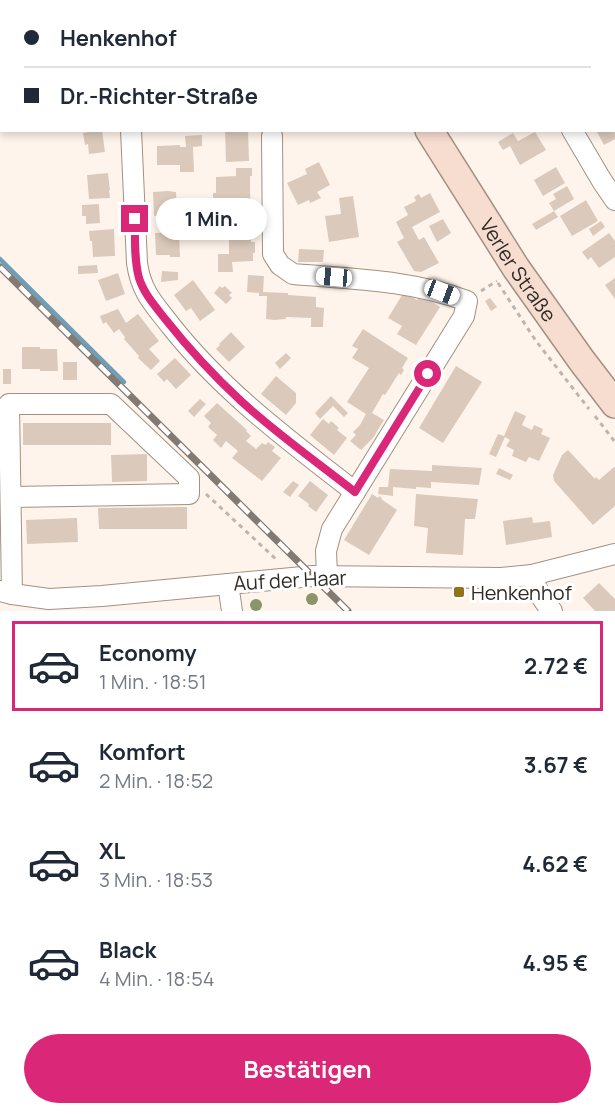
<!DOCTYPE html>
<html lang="de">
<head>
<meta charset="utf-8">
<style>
  body { margin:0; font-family:Manrope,sans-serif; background:#f2f2f3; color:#1f2937; height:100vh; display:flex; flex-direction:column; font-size:22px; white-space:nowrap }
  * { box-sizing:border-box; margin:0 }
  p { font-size:20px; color:#747a83 }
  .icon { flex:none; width:33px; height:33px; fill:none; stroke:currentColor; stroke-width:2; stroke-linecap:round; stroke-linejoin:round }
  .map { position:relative; height:611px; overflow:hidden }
  .drawer { display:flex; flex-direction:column; background:#fff; flex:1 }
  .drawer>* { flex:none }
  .hud { position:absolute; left:0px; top:0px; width:615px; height:132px; box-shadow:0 3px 9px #0003; display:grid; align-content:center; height:132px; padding:0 24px; background:#fff }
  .end { position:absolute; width:27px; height:27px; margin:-14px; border:8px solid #db2777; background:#fff; box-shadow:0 0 0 3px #fff }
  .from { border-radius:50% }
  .bubble { position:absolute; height:42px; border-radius:21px; background:#fff; box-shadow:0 3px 9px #0003; font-size:20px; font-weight:700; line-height:42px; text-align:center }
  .car { position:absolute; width:18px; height:36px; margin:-18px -9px; border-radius:8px; box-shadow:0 0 4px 2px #0007; background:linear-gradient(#fff 24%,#345 0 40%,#fff 0 76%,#345 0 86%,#fff 0) }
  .hud b { display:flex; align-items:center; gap:21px; height:57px; font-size:22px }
  .hud b+b { border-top:2px solid #e0e1e3 }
  .hud i { width:15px; height:15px; background:#1f2937 }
  ul { padding:10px 0 0; list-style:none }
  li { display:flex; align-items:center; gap:18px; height:90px; margin:0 12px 9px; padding:0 12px; border:3px solid transparent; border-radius:0px }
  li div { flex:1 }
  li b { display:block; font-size:22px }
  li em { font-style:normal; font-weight:700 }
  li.active { border-color:#db2777 }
  li>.icon { width:54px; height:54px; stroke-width:1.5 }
  .cta { display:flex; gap:12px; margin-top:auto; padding:12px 24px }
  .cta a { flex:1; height:69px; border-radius:36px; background:#db2777; color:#fff; font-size:24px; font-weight:700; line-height:69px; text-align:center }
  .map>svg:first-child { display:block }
  .green { fill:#c8e7b0 }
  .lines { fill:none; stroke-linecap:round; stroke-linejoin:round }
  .stream { stroke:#6e9fb9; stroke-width:4.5 }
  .building { fill:#dbcabb }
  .minor-casing { stroke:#a19182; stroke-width:22 }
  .secondary-casing { stroke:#a19182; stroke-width:30 }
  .path { stroke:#beb5ad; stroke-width:3; stroke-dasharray:4.5 4.5; stroke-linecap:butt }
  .minor { stroke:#fff; stroke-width:20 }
  .secondary { stroke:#f7dcd0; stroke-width:27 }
  .rail-casing { stroke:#827a73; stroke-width:7 }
  .rail { stroke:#fff; stroke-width:4.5; stroke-dasharray:14; stroke-linecap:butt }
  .tree { fill:#8a956b }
  .route { stroke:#db2777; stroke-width:8 }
  .poi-dot { fill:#927319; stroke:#fff; stroke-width:2 }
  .labels { text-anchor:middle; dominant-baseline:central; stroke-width:6; stroke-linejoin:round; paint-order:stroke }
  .street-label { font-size:20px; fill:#302a24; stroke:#fff }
  .poi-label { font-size:20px; fill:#302a24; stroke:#fff; text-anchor:start }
</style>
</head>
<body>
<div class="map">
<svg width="615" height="611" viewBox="0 0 615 611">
  <rect width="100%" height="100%" fill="#fff4eb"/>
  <path class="green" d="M0 0H319L320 1 2 2 1 58 0 57Z"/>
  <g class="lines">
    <g class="stream">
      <path d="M0 61 2 62"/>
      <path d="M0 259 124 382"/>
    </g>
  </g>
  <g class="building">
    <path d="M101 130H102L105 152 89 154 88 144 85 145 83 133Z"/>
    <path d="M225 130H248L249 161 226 162Z"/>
    <path d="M596 130H615V139L604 145Z"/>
    <path d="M535 132 546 150 520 165 510 146 503 150 498 142 513 133 518 141Z"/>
    <path d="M202 135V146L193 147 194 172H180V165H157V146L180 145V147H186L185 136Z"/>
    <path d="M319 162 330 185 317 192 321 198 310 203 309 200 298 205 287 183 307 174 305 169Z"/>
    <path d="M556 167 565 183 543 196 534 180Z"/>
    <path d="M236 168H252V176H250V192L251 208 253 207V216H237V208H213V193H216V177L236 176Z"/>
    <path d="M108 173 110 190H109L110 198 89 199 87 175Z"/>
    <path d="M567 186 574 199 554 211 549 203 556 199 553 194Z"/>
    <path d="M168 191 176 192 177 212H165V215L154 216 153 192Z"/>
    <path d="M430 193 440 212 412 227 419 240 424 237 439 263 421 272 414 271 397 242 404 238 396 222 408 215 404 207 416 201 414 197 419 194 421 198Z"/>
    <path d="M353 196 359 237 329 242 325 216 341 214 339 198Z"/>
    <path d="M586 200 598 221 572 236 560 216Z"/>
    <path d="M99 204 100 223 86 224V216H82V205Z"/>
    <path d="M554 211 558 217 536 230 532 224Z"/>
    <path d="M443 219 451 233 437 242 429 226Z"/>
    <path d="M601 221 605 227 593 236 589 229Z"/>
    <path d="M205 225V233H186V226Z"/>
    <path d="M114 229 115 256 93 257 92 241H90L89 231Z"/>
    <path d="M155 233H179L180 257H170V255H156Z"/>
    <path d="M609 233 615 241V257L599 268 591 257 588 260 582 252Z"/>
    <path d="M229 235H251V242H255V253H253V261L232 262 233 272H218V254H229Z"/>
    <path d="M299 249 324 250 323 262H298Z"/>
    <path d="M97 265 98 273 78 274V266Z"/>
    <path d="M162 271 178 272V280L161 282Z"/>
    <path d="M118 273 125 294 106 301 98 280Z"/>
    <path d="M248 275 264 276 263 292 288 293V295L316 297V307L324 308 323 327H311V318L286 317V319L274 320 266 319 267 296H259V293L247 292Z"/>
    <path d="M615 278V299L605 285Z"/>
    <path d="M193 280 215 310 200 321 191 308 186 311 174 295Z"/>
    <path d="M220 286 222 288 225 286 232 293 229 295 232 298 226 304 214 293Z"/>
    <path d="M404 292 417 300 421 295 440 307 416 345 397 334 402 326 388 318Z"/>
    <path d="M490 298 497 307 491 311 485 301Z"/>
    <path d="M118 309 126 323 138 314 159 341 149 349 160 361 151 370 138 358 139 356 124 339 125 337 119 329 114 333 106 322 103 324 100 316Z"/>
    <path d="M363 329 408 358 402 368 404 370 401 375 399 373 385 395 383 394 372 413 384 420 373 438 361 450 350 441 356 435 353 432 360 425 366 414 347 402 369 368 352 358 358 349 352 346Z"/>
    <path d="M231 332 245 347 229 362 216 349 220 345 219 344Z"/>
    <path d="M22 347H40V349H57L58 371H40V369H22Z"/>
    <path d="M286 353 291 358 280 369 275 363Z"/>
    <path d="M175 358 191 375 176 389 167 379 164 382 157 374Z"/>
    <rect x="63" y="362" width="14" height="18"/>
    <path d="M456 366 482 382 443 443 419 428Z"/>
    <rect x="3" y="369" width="8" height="15"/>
    <path d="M276 376 296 393V403L286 415 261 394Z"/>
    <path d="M331 396 348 413 344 417 333 406 320 419 315 413Z"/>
    <path d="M200 399 206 404 194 417 188 411Z"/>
    <path d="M217 403 247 430 246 431 251 436 246 441 256 449 262 443 266 445 268 442 275 447 272 451 281 458 262 481 232 458 238 451 226 441 221 448 213 440 217 435 208 427 211 423 204 416Z"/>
    <path d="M515 411 526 416 522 425 532 430 534 425 543 429 541 434 550 438 539 461 529 457 526 462 512 456 514 450 506 446 510 440 505 437 496 457 489 454 498 434 504 436Z"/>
    <path d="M323 419 329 424 331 421 339 428 337 430 347 438 334 455 310 435Z"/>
    <rect x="23" y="423" width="88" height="22"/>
    <path d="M568 450 595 479 596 477 599 480 614 467 615 468V506L593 525 554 481 553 475 562 455Z"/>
    <path d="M147 454V481L112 482 111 455Z"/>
    <path d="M432 465 482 468 479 485 431 482V488L416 487V489L393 487V496L378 494 379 487H388L390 469 432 471Z"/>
    <path d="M499 468 513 475 510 480 496 474Z"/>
    <path d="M293 481 299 485 290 497 283 492Z"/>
    <path d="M310 481 328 495 316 512 308 506 309 504 298 496Z"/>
    <path d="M372 494 378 498 379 496 382 498 381 499 397 510 369 555 344 540Z"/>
    <path d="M416 494 478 499 475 519H465L463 555 426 553 428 528 414 526Z"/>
    <path d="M187 507V529H99L98 508Z"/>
    <path d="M532 517 533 523 550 521 552 537 506 545 503 521Z"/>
    <path d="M77 518 78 542 27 544 26 520Z"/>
    <path d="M599 583 615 599V611H595L583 598Z"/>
  </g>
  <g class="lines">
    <g class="minor-casing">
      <g id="minor">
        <path d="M498 0 499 2"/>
        <path d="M131 130 137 263C141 292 154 304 171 326 223 392 290 441 355 492"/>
        <path d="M572 130 602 181 615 200"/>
        <path d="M272 136 273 254 280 265 293 274C352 279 411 280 467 301L464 316 332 529 326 551 327 576"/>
        <path d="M11 497 189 494V478L111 404H9L12 594"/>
        <path d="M532 575C536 590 542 600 552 611"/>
        <path d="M228 584 232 611"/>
        <path d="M0 591 12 594 49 599 102 596 313 576 501 578 532 575 615 554"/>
      </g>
    </g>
    <g class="secondary-casing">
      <g id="secondary">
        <path d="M350 0 351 2"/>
        <path id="s1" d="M429 130 516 268 582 361 615 404"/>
      </g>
    </g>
    <g class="path">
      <path d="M498 283 536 341 589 409"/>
      <path d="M481 291 497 281"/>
      <path d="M595 416 615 442"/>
      <path d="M206 494 278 561"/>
    </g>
    <use href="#minor" class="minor"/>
    <use href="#secondary" class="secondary"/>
    <g class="rail-casing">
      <path id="rail" d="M0 267 348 611"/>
    </g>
    <use href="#rail" class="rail"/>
  </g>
  <g class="tree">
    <circle cx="312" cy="599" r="6"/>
    <circle cx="256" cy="605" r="6"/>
  </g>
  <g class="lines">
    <path class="route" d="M135 219C135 238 134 260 139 278 144 294 156 307 166 320 189 349 214 376 241 401 277 434 317 462 355 492L428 374"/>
  </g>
  <rect class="poi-dot" x="453" y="586" width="12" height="12" rx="3"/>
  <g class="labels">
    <g class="street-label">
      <text stroke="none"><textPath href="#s1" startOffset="166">Verler Straße</textPath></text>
      <text transform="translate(290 580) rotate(-3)">Auf der Haar</text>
    </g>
    <g class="poi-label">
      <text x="471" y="592">Henkenhof</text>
    </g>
  </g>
</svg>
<i class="end from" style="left:428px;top:374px"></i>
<i class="end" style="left:135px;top:219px"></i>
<div class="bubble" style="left:156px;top:198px;width:111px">1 Min.</div>
<i class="car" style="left:334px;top:277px;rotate:275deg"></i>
<i class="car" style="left:442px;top:292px;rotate:111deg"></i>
<div class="hud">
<b><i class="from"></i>Henkenhof</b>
<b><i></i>Dr.-Richter-Straße</b>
</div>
</div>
<section class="drawer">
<ul>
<li class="active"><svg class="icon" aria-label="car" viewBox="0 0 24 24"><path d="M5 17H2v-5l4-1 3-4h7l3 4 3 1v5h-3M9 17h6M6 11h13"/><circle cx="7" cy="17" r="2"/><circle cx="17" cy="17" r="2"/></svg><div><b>Economy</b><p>1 Min. · 18:51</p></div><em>2.72 €</em></li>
<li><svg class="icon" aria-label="car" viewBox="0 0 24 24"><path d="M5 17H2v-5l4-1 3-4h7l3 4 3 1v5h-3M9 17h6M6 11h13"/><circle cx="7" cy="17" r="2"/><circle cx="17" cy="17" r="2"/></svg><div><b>Komfort</b><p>2 Min. · 18:52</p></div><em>3.67 €</em></li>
<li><svg class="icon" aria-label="car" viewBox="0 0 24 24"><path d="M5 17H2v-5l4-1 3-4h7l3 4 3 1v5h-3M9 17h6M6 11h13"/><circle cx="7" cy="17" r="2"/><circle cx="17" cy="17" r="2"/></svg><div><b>XL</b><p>3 Min. · 18:53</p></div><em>4.62 €</em></li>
<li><svg class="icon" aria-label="car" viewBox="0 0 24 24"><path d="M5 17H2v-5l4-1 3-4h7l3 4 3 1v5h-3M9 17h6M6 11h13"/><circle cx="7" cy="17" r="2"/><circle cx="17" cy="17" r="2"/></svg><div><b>Black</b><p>4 Min. · 18:54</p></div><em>4.95 €</em></li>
</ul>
<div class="cta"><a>Bestätigen</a></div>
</section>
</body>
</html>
